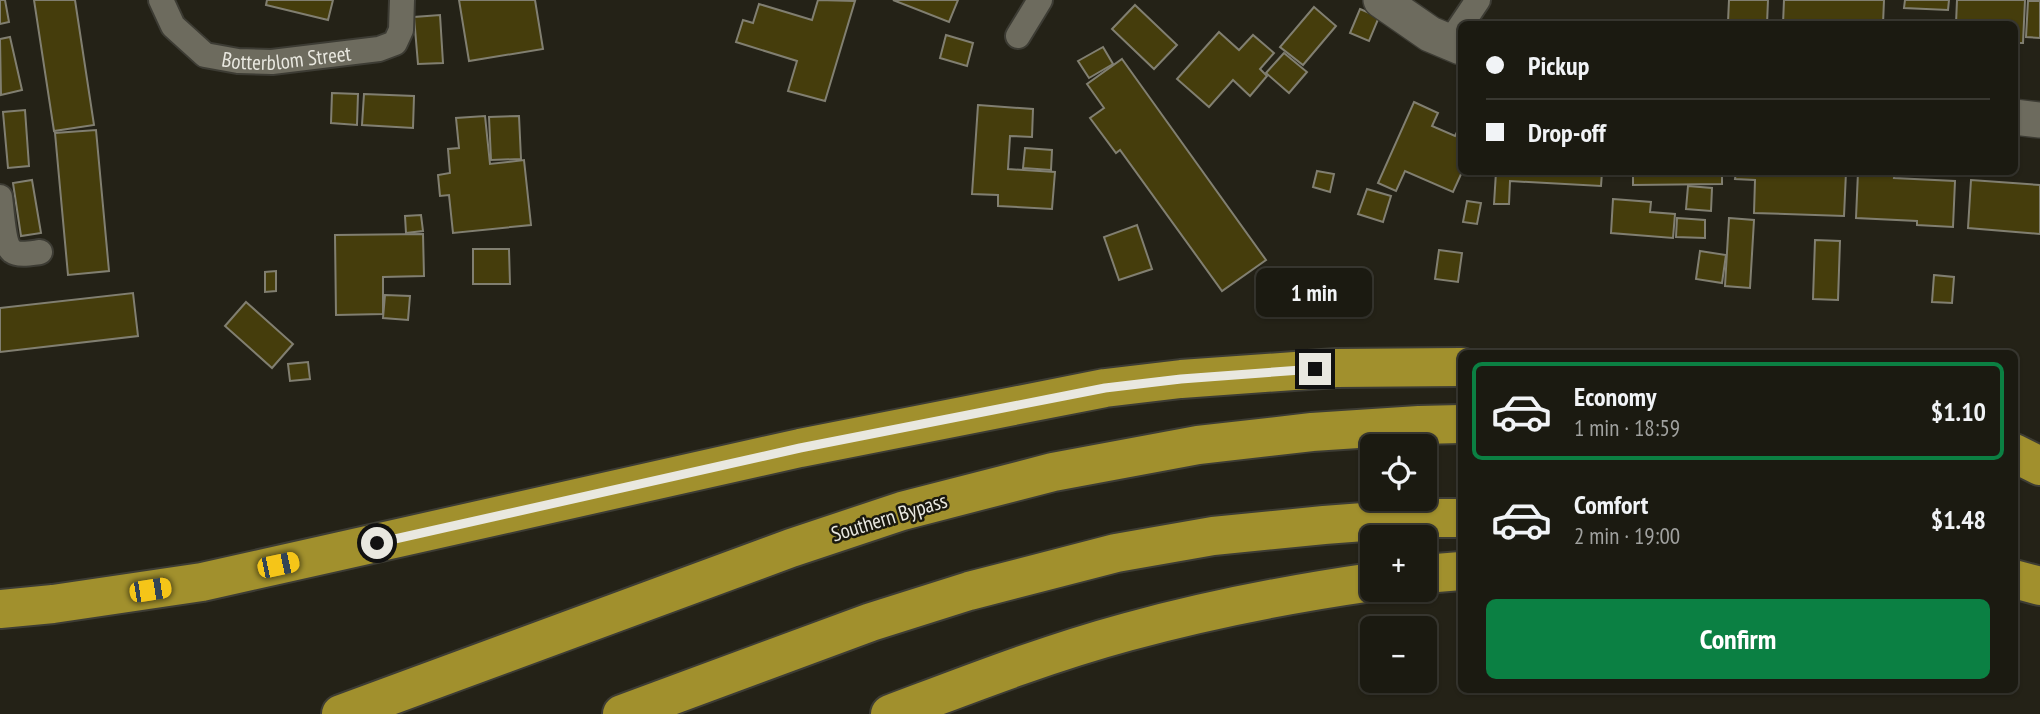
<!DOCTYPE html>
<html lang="en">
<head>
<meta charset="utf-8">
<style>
  body { margin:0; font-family:"PT Sans Narrow",sans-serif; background:#24231a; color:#f1f3f6; height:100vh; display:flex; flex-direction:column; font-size:26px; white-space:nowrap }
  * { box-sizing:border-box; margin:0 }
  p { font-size:23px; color:#a0a19f }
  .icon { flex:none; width:38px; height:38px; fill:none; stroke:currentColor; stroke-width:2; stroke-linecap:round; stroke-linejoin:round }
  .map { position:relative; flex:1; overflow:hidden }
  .drawer { position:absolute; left:1458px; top:350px; width:560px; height:343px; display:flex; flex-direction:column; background:#1b1a11; border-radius:10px; box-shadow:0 2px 5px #0004,0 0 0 2px #393831 }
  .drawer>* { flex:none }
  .guide { position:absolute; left:1458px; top:21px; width:560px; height:154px; border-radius:10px; box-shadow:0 2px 5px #0004,0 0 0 2px #393831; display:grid; align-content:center; height:154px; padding:0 28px; background:#1b1a11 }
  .tools { position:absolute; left:1360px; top:434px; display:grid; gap:14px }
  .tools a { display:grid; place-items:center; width:77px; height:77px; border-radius:10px; background:#1b1a11; box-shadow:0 2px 5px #0004,0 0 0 2px #393831; font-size:35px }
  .end { position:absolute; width:32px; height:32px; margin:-16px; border:9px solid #e9e8e0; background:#111; box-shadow:0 0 0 4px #111 }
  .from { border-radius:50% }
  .bubble { position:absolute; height:49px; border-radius:10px; background:#1b1a11; box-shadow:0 2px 5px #0004,0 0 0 2px #393831; font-size:23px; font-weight:700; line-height:49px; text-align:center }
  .car { position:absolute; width:21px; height:42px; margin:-21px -10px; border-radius:9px; box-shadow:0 0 5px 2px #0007; background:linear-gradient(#f5c518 24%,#345 0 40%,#f5c518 0 76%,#345 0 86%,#f5c518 0) }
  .guide b { display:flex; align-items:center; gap:24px; height:66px; font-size:26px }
  .guide b+b { border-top:2px solid #393831 }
  .guide i { width:18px; height:18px; background:#f1f3f6 }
  ul { padding:12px 0 0; list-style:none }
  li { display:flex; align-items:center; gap:21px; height:98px; margin:0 14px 10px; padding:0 14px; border:4px solid transparent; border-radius:10px }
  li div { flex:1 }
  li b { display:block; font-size:26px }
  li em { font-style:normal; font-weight:700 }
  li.current { border-color:#0b8043 }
  li>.icon { width:63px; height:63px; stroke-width:1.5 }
  .button { display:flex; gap:14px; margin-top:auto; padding:14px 28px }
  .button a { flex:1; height:80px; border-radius:10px; background:#0b8043; color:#fff; font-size:28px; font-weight:700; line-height:80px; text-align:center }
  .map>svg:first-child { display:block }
  .building { fill:#453d0c; stroke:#817f71; stroke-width:2 }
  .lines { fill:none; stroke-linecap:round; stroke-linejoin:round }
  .street-casing { stroke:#3d3c34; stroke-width:28 }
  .secondary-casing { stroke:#3d3c34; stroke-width:38 }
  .highway-casing { stroke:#3d3c34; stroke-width:42 }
  .street { stroke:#6d6b5e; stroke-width:24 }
  .secondary { stroke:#6d6b5e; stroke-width:35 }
  .highway { stroke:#a1902d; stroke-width:38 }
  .route { stroke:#e9e8e0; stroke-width:9 }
  .labels { text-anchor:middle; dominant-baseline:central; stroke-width:5; stroke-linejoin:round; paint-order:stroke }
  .street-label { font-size:21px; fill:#e9e8e0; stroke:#1b190e }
</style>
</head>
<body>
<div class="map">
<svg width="2040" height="714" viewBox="0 0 2040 714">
  <rect width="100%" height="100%" fill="#242217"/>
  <g class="building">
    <path d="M0 0H5L9 22 0 24Z"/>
    <path d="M34 0H75L94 125 54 131Z"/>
    <path d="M267 0H333L328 20 266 5Z"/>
    <path d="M459 0H535L543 49 469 61Z"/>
    <path d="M818 0 855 1 825 101 788 91 797 61 736 42 743 20 753 23 759 4 812 20Z"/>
    <path d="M893 0H958L949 22Z"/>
    <path d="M1729 0H1768L1767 24 1728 22Z"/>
    <path d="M1784 0H1884L1883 24H1783Z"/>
    <path d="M1905 0H1949L1948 10 1904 8Z"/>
    <path d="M1957 0H2025L2023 43H2014V24H1956Z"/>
    <path d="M2028 1H2040V38L2026 37Z"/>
    <path d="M1135 5 1177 45 1154 69 1112 29Z"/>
    <path d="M1314 7 1336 26 1303 65 1280 47Z"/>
    <path d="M1360 9 1379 17 1369 41 1350 33Z"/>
    <path d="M440 15 443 63 418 64 414 17Z"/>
    <path d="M1219 32 1239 50 1253 35 1274 53 1260 69 1267 76 1250 96 1233 80 1209 107 1177 79Z"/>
    <path d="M946 35 973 43 967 66 940 58Z"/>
    <path d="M10 37 22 90 1 95 0 39Z"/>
    <path d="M1103 47 1113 64 1089 78 1078 61Z"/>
    <path d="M1284 53 1307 72 1289 93 1266 73Z"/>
    <path d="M1122 59 1266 260 1222 291 1120 150 1116 153 1090 118 1104 108 1087 84Z"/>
    <path d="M332 93 358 94 357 125 331 123Z"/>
    <path d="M364 94 414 96 413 128 362 125Z"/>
    <path d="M1414 102 1438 113 1432 126 1455 136 1461 124 1462 172 1453 192 1405 171 1396 191 1378 183Z"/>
    <path d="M978 105 1033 109 1032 137 1010 136 1008 169 1055 172 1052 209 998 206V195L972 194Z"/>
    <path d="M25 110 29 166 8 168 3 112Z"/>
    <path d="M485 116 490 164 524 160 531 225 453 233 449 195 440 196 438 175 450 173 448 149 459 148 456 118Z"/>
    <path d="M519 116 521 159 491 160 489 117Z"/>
    <path d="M96 130 109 271 68 275 55 133Z"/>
    <path d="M1025 148 1052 150 1051 170 1023 168Z"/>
    <path d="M1317 171 1334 174 1330 192 1313 187Z"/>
    <path d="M1496 172H1602L1601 186 1510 181 1509 204H1494Z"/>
    <path d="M1633 172H1722V184L1633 185Z"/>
    <path d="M1736 172H1846L1844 216 1754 213 1755 180 1735 179Z"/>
    <path d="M1858 172H1895L1894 178 1955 181 1953 227 1917 225V221L1856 218Z"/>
    <path d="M32 180 41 233 21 236 13 183Z"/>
    <path d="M1971 180 2040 185V234L1968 228Z"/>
    <path d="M1688 186 1712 188 1711 211 1686 209Z"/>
    <path d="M1367 189 1391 196 1383 222 1358 214Z"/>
    <path d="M1613 199 1651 202 1650 212 1675 214 1673 238 1611 233Z"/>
    <path d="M1467 201 1481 203 1477 224 1463 222Z"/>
    <path d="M421 215 423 231 406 233 405 216Z"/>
    <path d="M1677 218 1705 220V238L1676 237Z"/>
    <path d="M1729 218 1754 220 1750 288 1725 286Z"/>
    <path d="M1137 225 1152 269 1119 280 1104 237Z"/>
    <path d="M423 234 424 276 383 277V314L336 315 335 235Z"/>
    <path d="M1815 240 1840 241 1838 300 1813 299Z"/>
    <path d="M473 249H509L510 284H473Z"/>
    <path d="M1439 250 1462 253 1458 282 1435 279Z"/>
    <path d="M1700 251 1726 255 1722 283 1696 279Z"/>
    <path d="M276 271V291L265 292V272Z"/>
    <path d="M1934 275 1954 277 1952 303 1932 302Z"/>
    <path d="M133 293 138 336 0 352V308Z"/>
    <path d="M385 295 410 296 408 320 383 318Z"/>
    <path d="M246 302 293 344 272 368 225 326Z"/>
    <path d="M308 362 310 379 290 381 288 364Z"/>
  </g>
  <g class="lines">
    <g class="street-casing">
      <g id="street">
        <path id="s1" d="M161 0 173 26 205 55 238 61 272 62 379 49 395 43 401 30 402 0"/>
        <path d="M1018 36 1040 0"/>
        <path d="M1449 43 1478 0"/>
        <path d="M0 197C2 210 3 244 12 251 19 256 32 253 40 252"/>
      </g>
    </g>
    <g class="secondary-casing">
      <g id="secondary">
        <path d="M1381 0 1430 34 1461 47"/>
        <path d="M2014 117 2040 120"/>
      </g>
    </g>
    <g class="highway-casing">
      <g id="highway">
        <path d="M2014 453 2040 466"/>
        <path d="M1424 574 1461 571"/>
        <path d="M2014 579 2040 586"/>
        <path d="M0 609 53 604 202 582 800 448 1105 388 1181 379 1336 368 1461 367"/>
        <path d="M341 714 791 548 902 511 1053 472 1198 445 1312 432 1419 425 1461 424"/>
        <path d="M622 714 871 622 969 591 1116 553 1213 536 1324 525 1417 518H1461"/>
        <path d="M890 714C967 685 1046 654 1127 632 1207 610 1289 594 1372 582"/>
      </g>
    </g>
    <use href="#street" class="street"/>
    <use href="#secondary" class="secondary"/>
    <use href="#highway" class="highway"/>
  </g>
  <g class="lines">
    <path class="route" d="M377 543 800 448 1105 388 1181 379 1315 369"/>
  </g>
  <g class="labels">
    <g class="street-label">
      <text stroke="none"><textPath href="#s1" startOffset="154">Botterblom Street</textPath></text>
      <text transform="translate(889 517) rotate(-17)">Southern Bypass</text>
    </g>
  </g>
</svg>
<div class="tools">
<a><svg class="icon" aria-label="locate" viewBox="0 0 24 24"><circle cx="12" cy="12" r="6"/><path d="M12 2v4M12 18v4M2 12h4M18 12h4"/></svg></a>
<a>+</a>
<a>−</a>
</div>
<i class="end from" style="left:377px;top:543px"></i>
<i class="end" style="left:1315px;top:369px"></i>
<div class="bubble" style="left:1256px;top:268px;width:116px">1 min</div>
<i class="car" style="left:278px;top:565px;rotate:78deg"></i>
<i class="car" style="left:150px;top:590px;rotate:81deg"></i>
<div class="guide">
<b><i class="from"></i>Pickup</b>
<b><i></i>Drop-off</b>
</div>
<section class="drawer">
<ul>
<li class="current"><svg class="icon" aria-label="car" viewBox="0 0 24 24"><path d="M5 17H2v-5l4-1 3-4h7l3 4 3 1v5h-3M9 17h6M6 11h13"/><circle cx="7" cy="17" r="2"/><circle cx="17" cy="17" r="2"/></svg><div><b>Economy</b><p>1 min · 18:59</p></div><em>$1.10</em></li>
<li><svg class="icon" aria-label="car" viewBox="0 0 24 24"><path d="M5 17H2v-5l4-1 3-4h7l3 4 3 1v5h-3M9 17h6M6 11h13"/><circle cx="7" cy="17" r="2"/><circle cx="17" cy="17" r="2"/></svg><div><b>Comfort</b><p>2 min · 19:00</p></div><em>$1.48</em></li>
</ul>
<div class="button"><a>Confirm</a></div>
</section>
</div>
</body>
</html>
